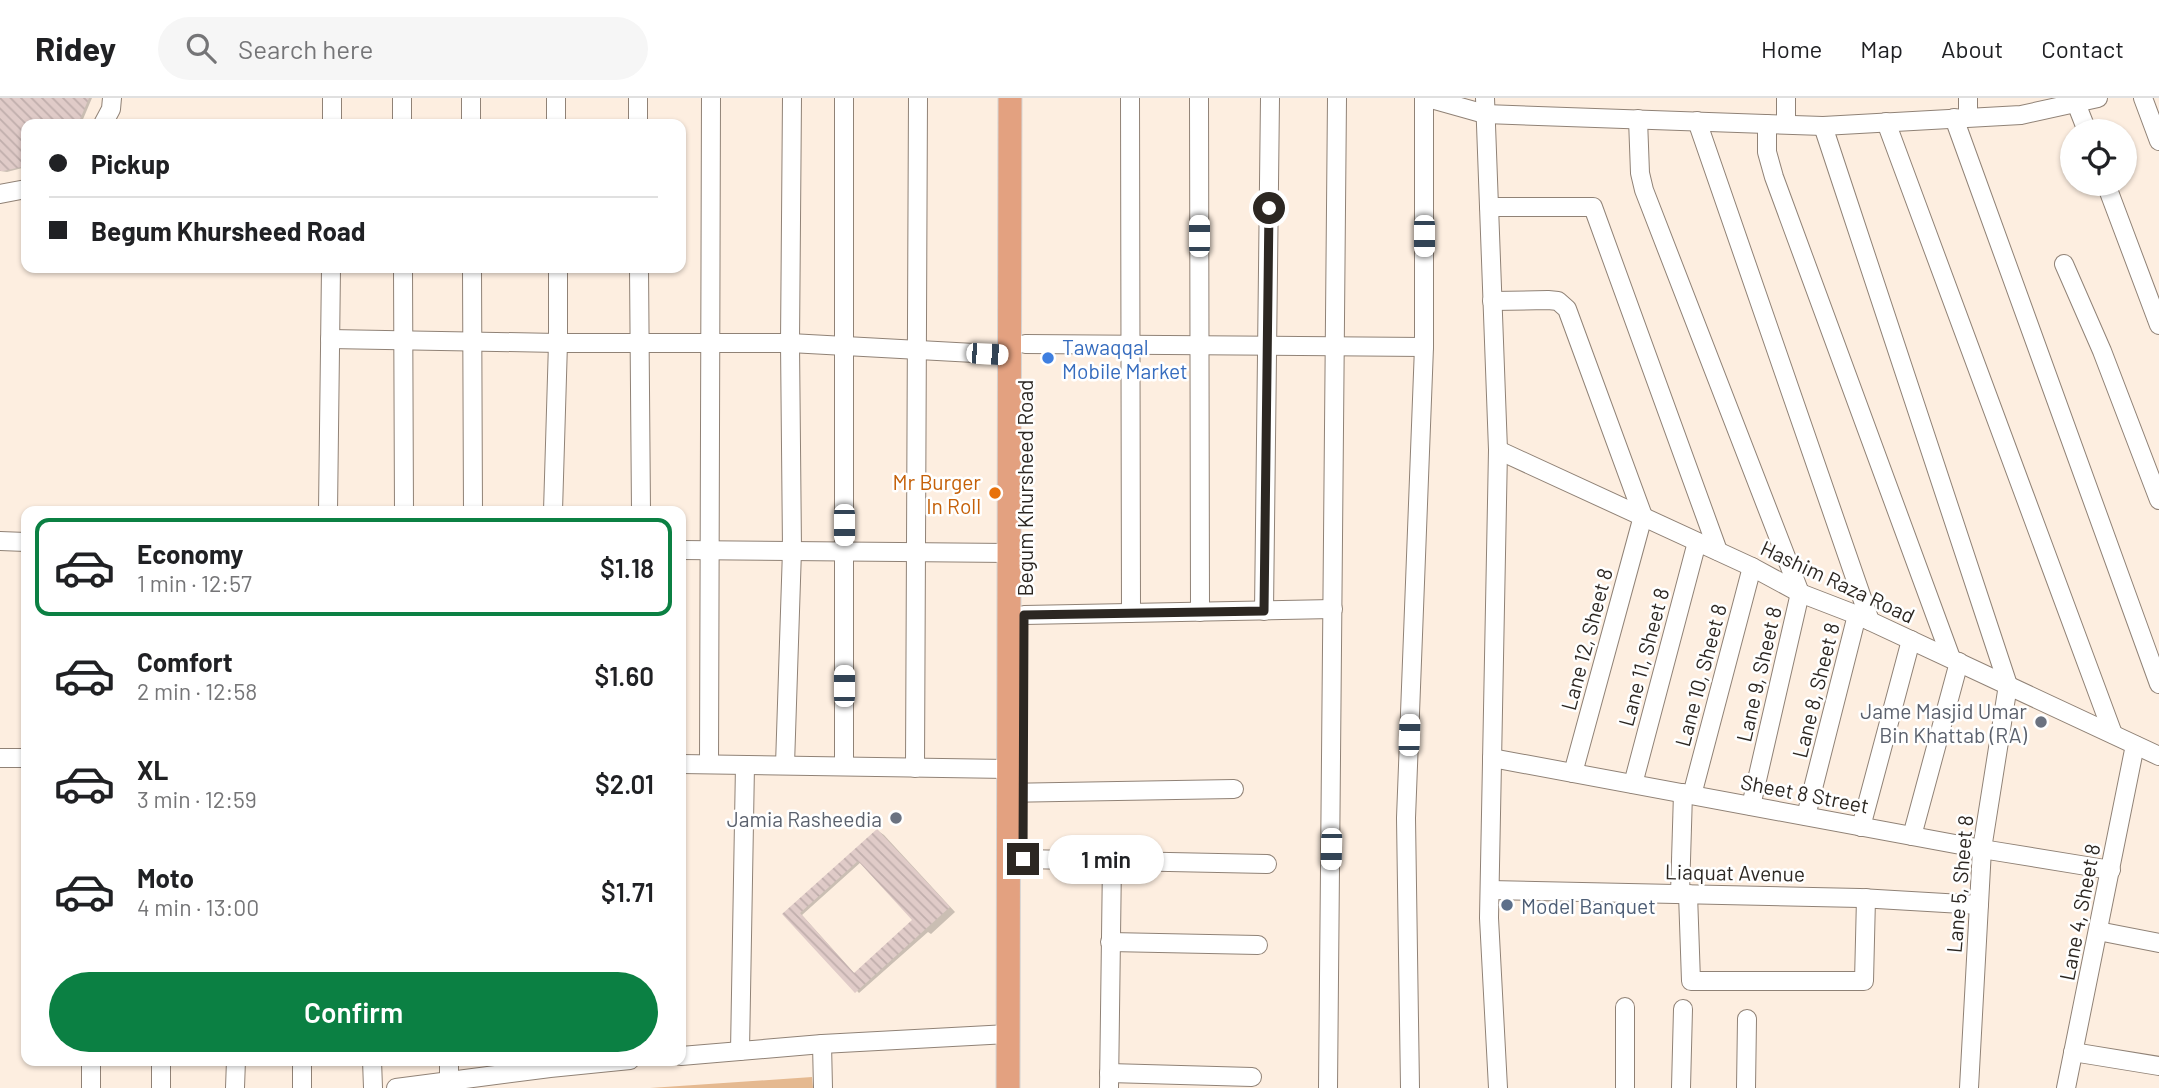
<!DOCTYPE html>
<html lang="en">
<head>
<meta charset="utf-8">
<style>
  body { margin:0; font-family:Barlow,sans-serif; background:#f6f6f6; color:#202124; height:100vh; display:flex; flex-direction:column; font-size:26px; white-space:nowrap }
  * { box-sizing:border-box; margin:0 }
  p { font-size:23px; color:#757577 }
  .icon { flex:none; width:38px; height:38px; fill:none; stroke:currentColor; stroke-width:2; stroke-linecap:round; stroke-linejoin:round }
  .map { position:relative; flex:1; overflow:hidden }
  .drawer { position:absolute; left:21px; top:408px; width:665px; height:560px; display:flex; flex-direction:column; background:#fff; border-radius:14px; box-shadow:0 2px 5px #0004 }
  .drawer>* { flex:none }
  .top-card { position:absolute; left:21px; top:21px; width:665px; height:154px; border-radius:14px; box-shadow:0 2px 5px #0004; display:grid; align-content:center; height:154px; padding:0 28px; background:#fff }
  .tools { position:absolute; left:2060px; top:21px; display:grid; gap:14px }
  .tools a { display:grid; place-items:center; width:77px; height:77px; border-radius:50%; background:#fff; box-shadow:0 2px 5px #0004; font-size:35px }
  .end { position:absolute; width:32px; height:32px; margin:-16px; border:9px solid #2c2722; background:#fff; box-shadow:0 0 0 4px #fff }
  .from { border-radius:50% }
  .bubble { position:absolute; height:49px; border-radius:24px; background:#fff; box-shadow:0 2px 5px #0004; font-size:23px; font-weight:600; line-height:49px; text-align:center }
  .car { position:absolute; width:21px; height:42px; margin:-21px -10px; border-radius:9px; box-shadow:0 0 5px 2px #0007; background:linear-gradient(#fff 24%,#345 0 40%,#fff 0 76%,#345 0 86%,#fff 0) }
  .top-card b { display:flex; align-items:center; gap:24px; height:66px; font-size:26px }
  .top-card b+b { border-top:2px solid #e0e0e0 }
  .top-card i { width:18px; height:18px; background:#202124 }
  ul { padding:12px 0 0; list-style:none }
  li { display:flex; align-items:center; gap:21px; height:98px; margin:0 14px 10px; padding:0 14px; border:4px solid transparent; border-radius:14px }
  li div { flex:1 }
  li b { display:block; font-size:26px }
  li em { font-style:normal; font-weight:600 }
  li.active { border-color:#0b8043 }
  li>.icon { width:63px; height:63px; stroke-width:1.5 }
  .action { display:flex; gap:14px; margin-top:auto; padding:14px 28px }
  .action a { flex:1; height:80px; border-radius:42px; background:#0b8043; color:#fff; font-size:28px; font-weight:600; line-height:80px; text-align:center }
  header { display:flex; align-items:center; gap:42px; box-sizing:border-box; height:98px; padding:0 35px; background:#fff; border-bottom:2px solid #e0e0e0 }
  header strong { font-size:33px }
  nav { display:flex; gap:38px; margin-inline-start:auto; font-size:24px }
  .search { width:490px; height:63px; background:#f6f6f6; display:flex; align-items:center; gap:18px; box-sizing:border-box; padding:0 24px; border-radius:38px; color:#757577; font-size:26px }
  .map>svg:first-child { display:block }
  .green { fill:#e5b990 }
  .shadow { fill:#0003; fill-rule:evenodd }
  .building { fill:url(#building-back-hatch); fill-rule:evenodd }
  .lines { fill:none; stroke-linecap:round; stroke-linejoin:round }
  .minor-casing { stroke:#908276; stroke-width:20 }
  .major-casing { stroke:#d5d4d3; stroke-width:25 }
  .minor { stroke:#fff; stroke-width:18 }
  .major { stroke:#e3a180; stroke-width:23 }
  .route { stroke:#2c2722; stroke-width:9 }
  .shop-dot { fill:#3f7fe0; stroke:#fff; stroke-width:2.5 }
  .food-dot { fill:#e8710a; stroke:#fff; stroke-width:2.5 }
  .worship-dot { fill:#6b7280; stroke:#fff; stroke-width:2.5 }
  .service-dot { fill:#5c6f8a; stroke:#fff; stroke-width:2.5 }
  .labels { text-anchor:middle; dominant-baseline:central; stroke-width:5; stroke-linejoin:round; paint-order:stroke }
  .shop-label { font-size:21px; fill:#366cbe; stroke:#fff; text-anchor:start }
  .food-label { font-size:21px; fill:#c56008; stroke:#fff; text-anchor:end }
  .street-label { font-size:21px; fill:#2c2722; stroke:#fff }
  .worship-label { font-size:21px; fill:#5b616d; stroke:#fff; text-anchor:end }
  .service-label { font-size:21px; fill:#4e5e75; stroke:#fff; text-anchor:start }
</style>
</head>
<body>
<header>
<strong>Ridey</strong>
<div class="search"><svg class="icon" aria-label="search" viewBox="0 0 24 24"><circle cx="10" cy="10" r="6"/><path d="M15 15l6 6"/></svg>Search here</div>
<nav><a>Home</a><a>Map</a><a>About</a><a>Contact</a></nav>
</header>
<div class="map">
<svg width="2159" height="990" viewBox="0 0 2159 990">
  <defs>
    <pattern id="building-back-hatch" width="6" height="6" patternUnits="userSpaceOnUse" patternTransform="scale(1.75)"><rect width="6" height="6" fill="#e0cbc8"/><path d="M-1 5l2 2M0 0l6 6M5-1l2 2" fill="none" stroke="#c0aeac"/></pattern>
  </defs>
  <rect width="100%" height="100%" fill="#fdeee0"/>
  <path class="green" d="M812 979 813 990H650Z"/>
  <g class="shadow">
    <path d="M0 0H92L81 26H26V69L7 74 0 73Z"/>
    <path d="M878 733 884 737 955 814 931 836 928 834 859 895 784 817ZM861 764 919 827 855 876 802 817Z"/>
  </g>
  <g class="building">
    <path d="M0 0H89L78 26H26V68L3 73H0Z"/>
    <path d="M877 731 950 809 855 895 782 816ZM858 763 912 822 854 875 800 815Z"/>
  </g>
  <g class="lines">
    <g class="minor-casing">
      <g id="minor">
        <path d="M402 0V26"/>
        <path d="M471 0V26"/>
        <path d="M556 0V26"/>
        <path d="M638 0V26"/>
        <path d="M1130 0 1131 515"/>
        <path d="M1199 0 1200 514"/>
        <path d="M1428 0 1485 16 1823 28 2021 17 2098 0"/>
        <path d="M1485 0 1498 352 1489 820 1498 990"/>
        <path d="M2143 0 2159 43"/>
        <path d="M2076 5 2087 33"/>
        <path d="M1968 19V0"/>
        <path d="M1954 20 2159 586"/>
        <path d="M1638 21 1640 75 1644 92 1800 495 1751 708"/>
        <path d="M1697 23 1870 523"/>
        <path d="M1886 24 2113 636"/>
        <path d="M103 26 111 11 112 0"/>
        <path d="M332 26V0"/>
        <path d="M1767 26V54L1774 79 1951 560"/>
        <path d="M1786 26V0"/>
        <path d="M1823 28 2008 587 1982 751 1969 990"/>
        <path d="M2106 86 2159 227"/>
        <path d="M0 96 26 91"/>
        <path d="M1489 109H1593L1718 453"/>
        <path d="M2064 166 2102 253 2159 402"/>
        <path d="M403 170 404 413"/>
        <path d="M472 170 473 413"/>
        <path d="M639 170 641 413"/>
        <path d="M1492 203 1548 202 1558 203 1567 211 1643 418 1573 675"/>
        <path d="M330 241 558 245H790L1011 257"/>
        <path d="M1025 246 1424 249"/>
        <path d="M1498 352 1752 469 1800 495 1857 517 2159 658"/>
        <path d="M328 413 331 170"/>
        <path d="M553 413 558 245V170"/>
        <path d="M0 443 26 444"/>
        <path d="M681 452 1009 455"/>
        <path d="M1264 513 1270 0"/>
        <path d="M1024 517 1333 511"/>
        <path d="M0 660H26"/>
        <path d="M1492 660 1982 751 2111 772"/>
        <path d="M681 666 1008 671"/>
        <path d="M709 666 711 0"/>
        <path d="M785 667 792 452 790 245 792 0"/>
        <path d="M844 668V0"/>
        <path d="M915 670 918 0"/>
        <path d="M1633 686 1697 444"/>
        <path d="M1008 695 1234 691"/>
        <path d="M1692 697 1752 469"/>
        <path d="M1806 718 1857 517"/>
        <path d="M1861 729 1911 542"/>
        <path d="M1912 738 1959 564"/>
        <path d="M1023 761 1267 766"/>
        <path d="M1490 792 1860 800 1979 807"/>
        <path d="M1680 796 1683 695"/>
        <path d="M1688 796 1691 883H1864L1866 800"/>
        <path d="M2098 833 2159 845"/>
        <path d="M1110 844 1258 847"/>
        <path d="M1625 909V990"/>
        <path d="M822 946 823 990"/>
        <path d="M740 953 745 667"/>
        <path d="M2073 954 2159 968"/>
        <path d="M681 958 822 946 1008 936"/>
        <path d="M91 962V990"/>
        <path d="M161 962V990"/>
        <path d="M302 962V990"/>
        <path d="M372 962 373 990"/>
        <path d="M449 962V984"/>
        <path d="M1109 975 1252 979"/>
        <path d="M235 990 236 962"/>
        <path d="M396 990 550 970 630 962"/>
        <path d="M1109 990 1112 763"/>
        <path d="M1328 990 1337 0"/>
        <path d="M1410 990 1406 720 1424 249V0"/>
        <path d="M1681 990 1683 911"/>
        <path d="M1746 990 1747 921"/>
        <path d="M2066 990 2135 647"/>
      </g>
    </g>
    <g class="major-casing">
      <path id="major" d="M1008 990 1010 0"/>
    </g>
    <use href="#minor" class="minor"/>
    <use href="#major" class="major"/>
  </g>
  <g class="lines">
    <path class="route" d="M1023 761 1024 517 1264 513 1269 110"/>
  </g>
  <circle class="shop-dot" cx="1048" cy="260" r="7"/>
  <circle class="food-dot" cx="995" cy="395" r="7"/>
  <g class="worship-dot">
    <circle cx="2041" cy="624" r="7"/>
    <circle cx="896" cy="720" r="7"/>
  </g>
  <circle class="service-dot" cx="1507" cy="807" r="7"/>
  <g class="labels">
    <g class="shop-label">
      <text x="1062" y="248">Tawaqqal<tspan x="1062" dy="24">Mobile Market</tspan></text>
    </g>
    <g class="food-label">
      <text x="981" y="383">Mr Burger<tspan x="981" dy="24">In Roll</tspan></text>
    </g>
    <g class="street-label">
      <text transform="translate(1024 390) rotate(-90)">Begum Khursheed Road</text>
      <text transform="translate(1838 483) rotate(25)">Hashim Raza Road</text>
      <text transform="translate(1586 541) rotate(-75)">Lane 12, Sheet 8</text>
      <text transform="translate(1643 559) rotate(-75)">Lane 11, Sheet 8</text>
      <text transform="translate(1758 576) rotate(-77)">Lane 9, Sheet 8</text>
      <text transform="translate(1700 577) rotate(-75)">Lane 10, Sheet 8</text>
      <text transform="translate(1815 592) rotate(-76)">Lane 8, Sheet 8</text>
      <text transform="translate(1805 695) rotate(11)">Sheet 8 Street</text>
      <text transform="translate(1735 774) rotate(1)">Liaquat Avenue</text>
      <text transform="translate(1959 786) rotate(-85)">Lane 5, Sheet 8</text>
      <text transform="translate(2079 814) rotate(-79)">Lane 4, Sheet 8</text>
    </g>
    <g class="worship-label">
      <text x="2027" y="612">Jame Masjid Umar<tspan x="2027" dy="24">Bin Khattab (RA)</tspan></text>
      <text x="882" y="720">Jamia Rasheedia</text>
    </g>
    <g class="service-label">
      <text x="1521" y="807">Model Banquet</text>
    </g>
  </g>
</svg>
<div class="tools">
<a><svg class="icon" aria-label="locate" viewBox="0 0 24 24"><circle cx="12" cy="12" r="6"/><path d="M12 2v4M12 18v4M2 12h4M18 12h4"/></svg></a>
</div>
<i class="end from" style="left:1269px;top:110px"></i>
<i class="end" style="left:1023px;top:761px"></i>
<div class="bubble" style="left:1048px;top:737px;width:116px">1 min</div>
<i class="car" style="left:1199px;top:138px;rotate:0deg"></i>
<i class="car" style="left:1424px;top:138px;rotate:180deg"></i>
<i class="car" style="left:987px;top:256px;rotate:93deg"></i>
<i class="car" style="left:844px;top:427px;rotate:180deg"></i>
<i class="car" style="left:844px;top:588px;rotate:0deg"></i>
<i class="car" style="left:1409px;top:637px;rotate:2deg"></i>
<i class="car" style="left:1331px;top:751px;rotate:181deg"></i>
<div class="top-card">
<b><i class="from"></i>Pickup</b>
<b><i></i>Begum Khursheed Road</b>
</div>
<section class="drawer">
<ul>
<li class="active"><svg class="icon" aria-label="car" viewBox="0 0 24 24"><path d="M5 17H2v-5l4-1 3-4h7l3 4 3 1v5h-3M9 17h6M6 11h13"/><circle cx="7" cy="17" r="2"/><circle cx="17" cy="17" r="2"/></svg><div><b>Economy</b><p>1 min · 12:57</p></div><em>$1.18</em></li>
<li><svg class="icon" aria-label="car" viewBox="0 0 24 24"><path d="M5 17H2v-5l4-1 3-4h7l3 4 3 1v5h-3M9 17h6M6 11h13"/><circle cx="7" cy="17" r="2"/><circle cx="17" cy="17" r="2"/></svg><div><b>Comfort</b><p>2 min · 12:58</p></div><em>$1.60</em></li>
<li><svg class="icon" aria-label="car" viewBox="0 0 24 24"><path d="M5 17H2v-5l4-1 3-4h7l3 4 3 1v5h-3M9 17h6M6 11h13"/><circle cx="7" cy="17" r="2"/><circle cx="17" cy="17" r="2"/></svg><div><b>XL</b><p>3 min · 12:59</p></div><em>$2.01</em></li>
<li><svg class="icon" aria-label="car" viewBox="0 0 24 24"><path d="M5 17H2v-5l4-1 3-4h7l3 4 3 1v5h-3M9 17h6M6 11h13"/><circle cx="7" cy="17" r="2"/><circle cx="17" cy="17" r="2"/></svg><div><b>Moto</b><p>4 min · 13:00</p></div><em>$1.71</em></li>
</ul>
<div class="action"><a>Confirm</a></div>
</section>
</div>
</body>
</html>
